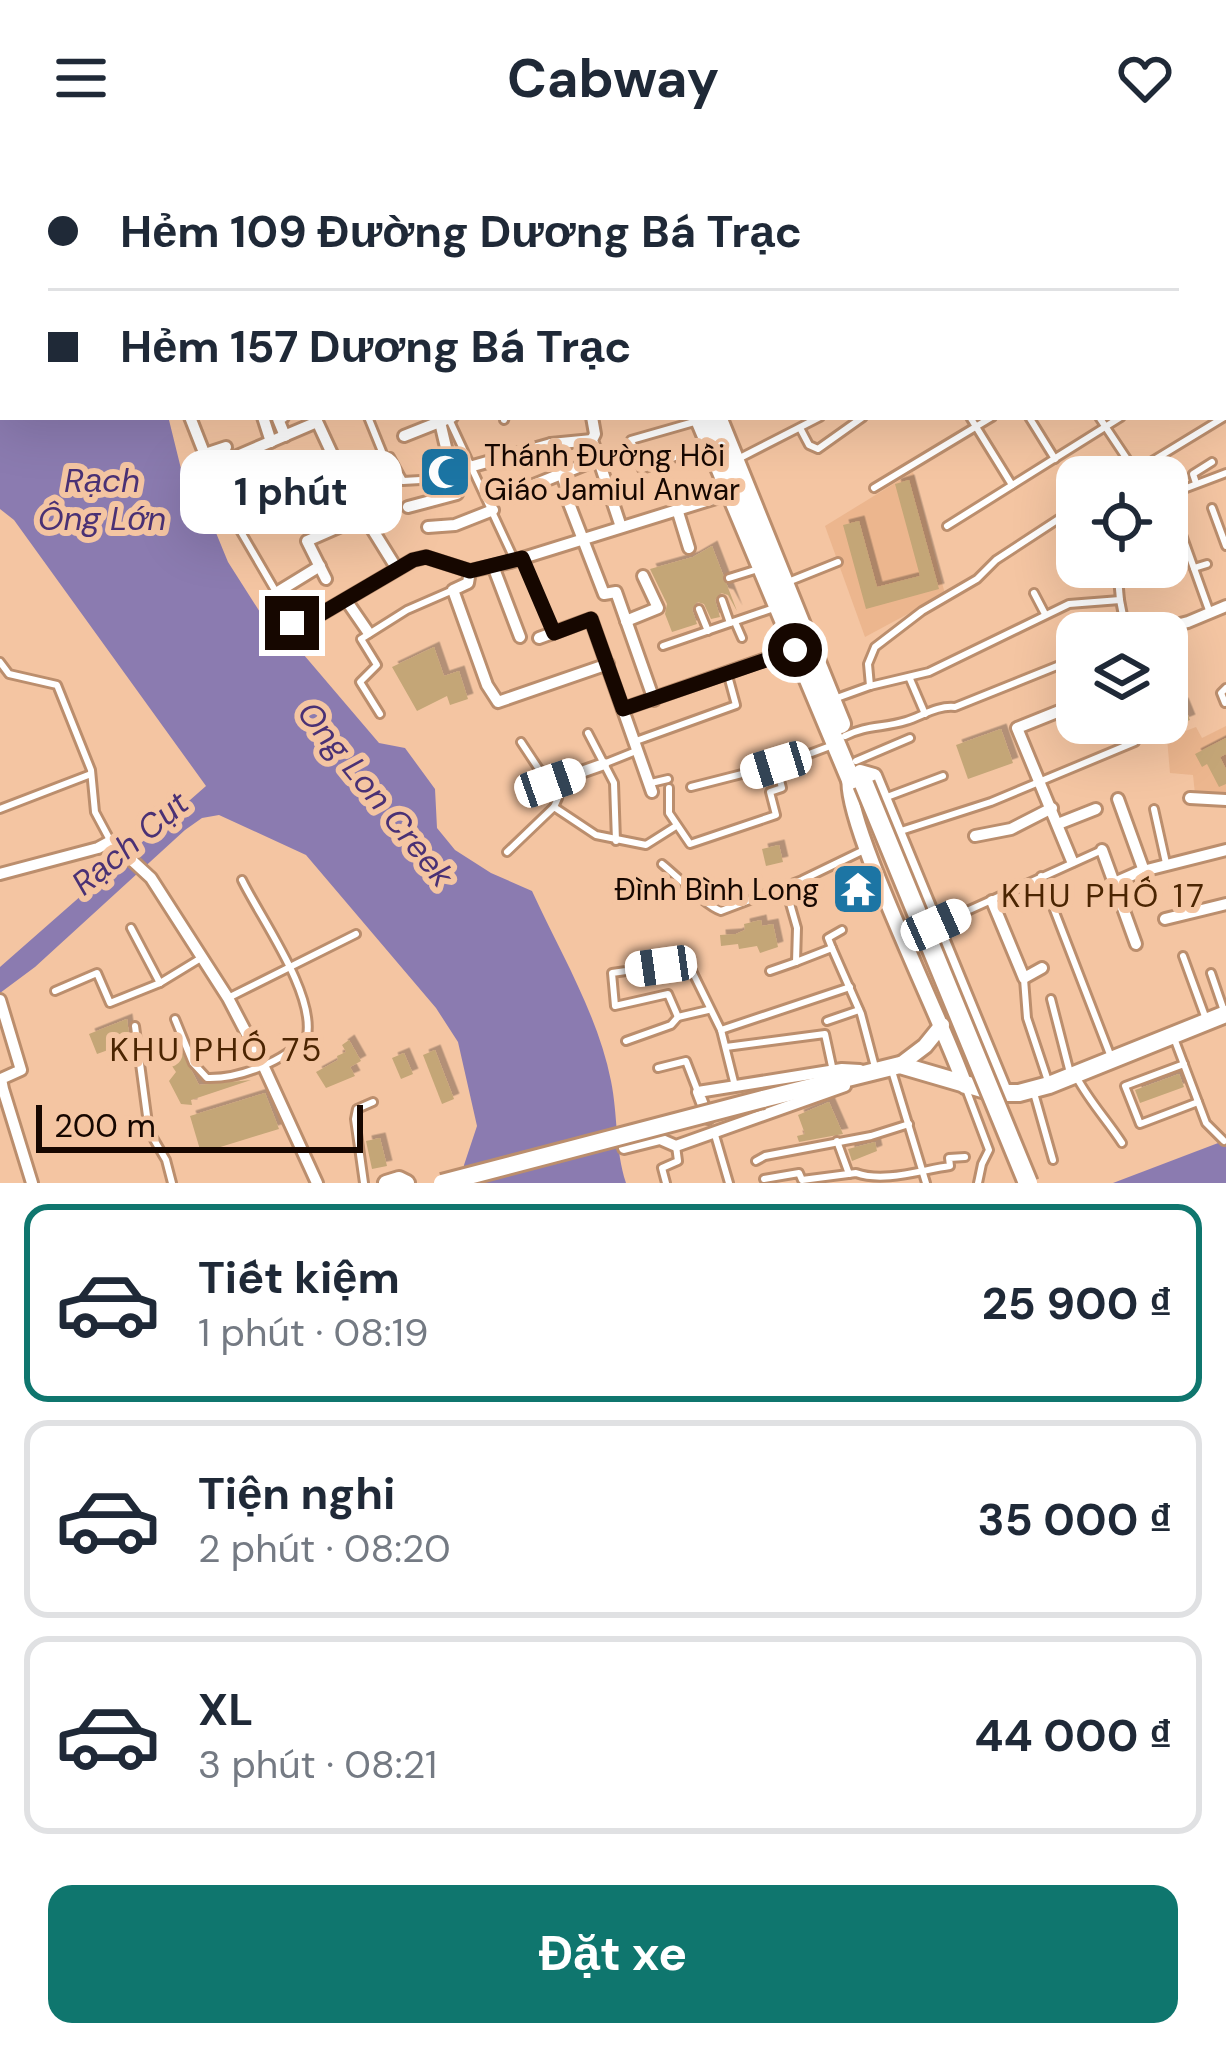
<!DOCTYPE html>
<html lang="vi">
<head>
<meta charset="utf-8">
<style>
  body { margin:0; font-family:"DM Sans",sans-serif; background:#f6f6f7; color:#1f2937; height:100vh; display:flex; flex-direction:column; font-size:45px; white-space:nowrap }
  * { box-sizing:border-box; margin:0 }
  p { font-size:39px; color:#747a83 }
  .icon { flex:none; width:66px; height:66px; fill:none; stroke:currentColor; stroke-width:2; stroke-linecap:round; stroke-linejoin:round }
  .map { position:relative; height:1027px; overflow:hidden }
  .panel { display:flex; flex-direction:column; background:#fff; flex:1 }
  .panel>* { flex:none }
  .banner { position:absolute; left:0px; top:0px; width:1227px; height:264px; box-shadow:0 12px 48px #0002; display:grid; align-content:center; height:264px; padding:0 48px; background:#fff }
  .fabs { position:absolute; left:1056px; top:300px; display:grid; gap:24px }
  .fabs a { display:grid; place-items:center; width:132px; height:132px; border-radius:24px; background:#fff; box-shadow:0 12px 48px #0002; font-size:60px }
  .scale { position:absolute; left:36px; bottom:30px; width:327px; box-sizing:border-box; padding-left:12px; border:6px solid #160700; border-top:0; font-size:33px; line-height:42px; white-space:nowrap; color:#160700; -webkit-text-stroke:9px #f4c5a2; paint-order:stroke }
  .end { position:absolute; width:54px; height:54px; margin:-27px; border:15px solid #160700; background:#fff; box-shadow:0 0 0 6px #fff }
  .from { border-radius:50% }
  .bubble { position:absolute; height:84px; border-radius:24px; background:#fff; box-shadow:0 12px 48px #0002; font-size:39px; font-weight:700; line-height:84px; text-align:center }
  .car { position:absolute; width:36px; height:72px; margin:-36px -18px; border-radius:15px; box-shadow:0 0 9px 3px #0007; background:linear-gradient(#fff 24%,#345 0 40%,#fff 0 76%,#345 0 86%,#fff 0) }
  .banner b { display:flex; align-items:center; gap:42px; height:114px; font-size:45px }
  .banner b+b { border-top:3px solid #e0e1e3 }
  .banner i { width:30px; height:30px; background:#1f2937 }
  ul { padding:21px 0 0; list-style:none }
  li { display:flex; align-items:center; gap:36px; height:198px; margin:0 24px 18px; padding:0 24px; border:6px solid #e0e1e3; border-radius:24px }
  li div { flex:1 }
  li b { display:block; font-size:45px }
  li em { font-style:normal; font-weight:700 }
  li.active { border-color:#0f766e }
  li>.icon { width:108px; height:108px; stroke-width:1.5 }
  .action { display:flex; gap:24px; margin-top:auto; padding:24px 48px }
  .action a { flex:1; height:138px; border-radius:24px; background:#0f766e; color:#fff; font-size:48px; font-weight:700; line-height:138px; text-align:center }
  header { display:flex; justify-content:space-between; align-items:center; height:156px; padding:0 48px; background:#fff; font-size:54px; font-weight:700 }
  .map>svg:first-child { display:block }
  .built { fill:#ecb68e }
  .water { fill:#8b7bb0 }
  .building { fill:#c4a677; filter:url(#shadow) }
  .lines { fill:none; stroke-linecap:round; stroke-linejoin:round }
  .service-casing { stroke:#bb8e6d; stroke-width:12 }
  .minor-casing { stroke:#bb8e6d; stroke-width:16 }
  .tertiary-casing { stroke:#bb8e6d; stroke-width:20 }
  .secondary-casing { stroke:#bb8e6d; stroke-width:22 }
  .primary-casing { stroke:#bb8e6d; stroke-width:24 }
  .service { stroke:#fff; stroke-width:6 }
  .minor { stroke:#fff; stroke-width:10 }
  .tertiary { stroke:#fff; stroke-width:14 }
  .secondary { stroke:#fff; stroke-width:16 }
  .primary { stroke:#fff; stroke-width:18 }
  .secondary-bridge-casing { stroke:#bb8e6d; stroke-width:22; stroke-linecap:butt }
  .primary-bridge-casing { stroke:#bb8e6d; stroke-width:24; stroke-linecap:butt }
  .secondary-bridge { stroke:#fff; stroke-width:16 }
  .primary-bridge { stroke:#fff; stroke-width:18 }
  .route { stroke:#160700; stroke-width:15 }
  .labels { text-anchor:middle; dominant-baseline:central; stroke-width:12; stroke-linejoin:round; paint-order:stroke }
  .poi-label { font-size:30px; fill:#160700; stroke:#f4c5a2; text-anchor:start }
  .water-label { font-size:33px; font-style:italic; fill:#4a3175; stroke:#f4c5a2 }
  .neighbourhood-label { font-size:33px; letter-spacing:3px; fill:#4b2502; stroke:#f4c5a2 }
</style>
</head>
<body>
<header><svg class="icon" aria-label="menu" viewBox="0 0 24 24"><path d="M4 6h16M4 12h16M4 18h16"/></svg>Cabway<svg class="icon" aria-label="heart" viewBox="0 0 24 24"><path d="M12 20l-8-8c-3-5 5-10 8-4 3-6 11-1 8 4z"/></svg></header>
<div class="map">
<svg width="1226" height="1027" viewBox="0 0 1226 1027">
  <defs>
    <filter id="shadow"><feDropShadow dx="5.5" dy="-5.5" stdDeviation="0" flood-color="#0004"/></filter>
  </defs>
  <rect width="100%" height="100%" fill="#f4c5a2"/>
  <g class="built">
    <path d="M913 316 945 438 865 481 825 370Z"/>
    <path d="M1226 570V636L1195 638 1193 619 1170 617 1167 582 1196 571 1202 582Z"/>
  </g>
  <g class="water">
    <path d="M0 0H54L3 3V261H164L169 264 185 329 205 350 228 406 279 486 298 492 379 587 405 592 435 633 437 672 455 694 491 717 532 735C560 796 598 859 611 925 618 960 615 993 626 1027H463L464 1009 477 970 458 886 436 852 306 699 219 659 202 662 185 674 35 811 0 837V811L206 630 14 364 0 353Z"/>
    <path d="M1226 984V1027H1113Z"/>
  </g>
  <g class="building">
    <path d="M909 324 939 433 866 453 843 369 859 365 877 431 920 420 895 328Z"/>
    <path d="M712 390 737 455 728 439 721 437 715 444 720 461 711 463 704 448 697 446 692 453 697 468 672 476 665 458 667 448 650 413 693 401Z"/>
    <path d="M434 491 444 520 459 515 468 543 450 549 447 540 417 555 392 511Z"/>
    <path d="M1183 547 1190 564 1170 572 1167 553Z"/>
    <path d="M1001 573 1013 607 968 623 956 589Z"/>
    <path d="M1226 582V598L1220 601 1226 613V628L1219 631 1207 608 1202 611 1195 598Z"/>
    <path d="M779 689 783 706 766 710 762 693Z"/>
    <path d="M864 719 872 739 849 748 841 728Z"/>
    <path d="M761 764 762 770 773 768 778 791 760 797 757 790 739 793 738 788 721 790 720 779 736 778 745 774 744 768Z"/>
    <path d="M127 863 130 886 97 898 89 878Z"/>
    <path d="M349 884 361 905 350 911 355 920 326 932 316 916 338 904 337 900 346 896 342 889Z"/>
    <path d="M176 885 199 929 251 924 191 944 192 949 181 948 169 925 176 916 172 910 179 896 164 901 161 894Z"/>
    <path d="M435 894 454 943 442 948 423 899Z"/>
    <path d="M404 897 413 918 401 923 392 902Z"/>
    <path d="M1179 918 1184 931 1140 947 1135 934Z"/>
    <path d="M265 937 279 973 201 997 190 960Z"/>
    <path d="M829 946 843 978 799 986 797 980 805 978 798 959Z"/>
    <path d="M380 982 387 1010 372 1013 366 985Z"/>
    <path d="M875 986 877 995 852 1005 848 993Z"/>
  </g>
  <g class="lines">
    <g class="service-casing">
      <g id="service">
        <path d="M1075 0 1078 3"/>
        <path d="M746 3V0"/>
        <path d="M904 3 917 0"/>
        <path d="M1224 63 1226 62"/>
        <path d="M1224 196 1226 195"/>
        <path d="M368 261 385 303 390 301 403 325 438 323 473 310"/>
        <path d="M448 261 515 405"/>
        <path d="M970 261 1012 329"/>
        <path d="M1029 261 1055 303"/>
        <path d="M1099 261 1135 315"/>
        <path d="M504 264 505 261"/>
        <path d="M694 266 631 284 642 313 708 289"/>
        <path d="M800 272 809 289 818 293 863 261"/>
        <path d="M738 303 820 261"/>
        <path d="M1126 321 1226 260"/>
        <path d="M1196 327 1193 318 1212 306"/>
        <path d="M874 332 992 261"/>
        <path d="M1167 337 1210 457"/>
        <path d="M1168 339 1226 317"/>
        <path d="M223 345 297 472"/>
        <path d="M1212 352 1226 390"/>
        <path d="M947 370 1121 261"/>
        <path d="M1167 398 1186 391"/>
        <path d="M522 402 553 476"/>
        <path d="M1117 411 1120 444"/>
        <path d="M1194 412 1207 408"/>
        <path d="M729 422 758 413"/>
        <path d="M788 426 838 406"/>
        <path d="M1034 437 1045 458"/>
        <path d="M722 444 730 467"/>
        <path d="M699 453 708 475"/>
        <path d="M735 466 742 482"/>
        <path d="M663 490 774 452"/>
        <path d="M0 506 9 518 57 529 91 614 95 656 110 684"/>
        <path d="M910 523 925 558"/>
        <path d="M870 530 868 508 875 491 922 455 977 423 996 404 1077 351"/>
        <path d="M834 543 870 530 929 516 1069 448 1120 444 1126 475 1145 471 1153 475"/>
        <path d="M1225 547 1221 537 1226 532"/>
        <path d="M380 558 360 526 377 509 361 483 407 454 453 434"/>
        <path d="M588 577 614 627 616 685"/>
        <path d="M845 580C866 569 884 572 906 565 922 560 938 549 955 551L1077 502"/>
        <path d="M636 585 736 549 727 516"/>
        <path d="M521 586 558 642 554 651"/>
        <path d="M856 605 910 582"/>
        <path d="M606 607 636 595"/>
        <path d="M651 627 668 623"/>
        <path d="M691 631 785 607 833 589"/>
        <path d="M669 632V657L690 688 776 659 770 636 782 632 776 609"/>
        <path d="M887 641 943 620"/>
        <path d="M0 653 91 618"/>
        <path d="M1154 653 1166 707"/>
        <path d="M901 675 991 646 1135 586"/>
        <path d="M507 696 554 651 596 679 646 689 676 670"/>
        <path d="M662 708C677 720 707 751 721 755L802 724 864 694"/>
        <path d="M1041 720 1111 901"/>
        <path d="M785 730 797 772 796 806 832 792 861 858 875 911"/>
        <path d="M936 769 1102 694"/>
        <path d="M131 772 160 827"/>
        <path d="M832 792 828 782 842 774"/>
        <path d="M1183 800 1206 863"/>
        <path d="M770 815 796 806"/>
        <path d="M1211 817 1224 855"/>
        <path d="M1024 823 1027 862 1048 925"/>
        <path d="M55 835 97 817 110 847 160 827 201 802"/>
        <path d="M228 842 356 778"/>
        <path d="M1051 843 1070 917"/>
        <path d="M708 854 678 861 668 838 615 850 612 817 661 810 664 819 691 813 721 874 735 930"/>
        <path d="M175 863 193 907 207 922C240 923 285 905 307 880 315 837 261 763 242 724"/>
        <path d="M827 865 859 854"/>
        <path d="M135 870 149 975 166 1004 172 1027"/>
        <path d="M721 874 850 831"/>
        <path d="M1174 882 1206 967 1224 985"/>
        <path d="M626 885 671 869 678 861"/>
        <path d="M726 891 825 878 833 915"/>
        <path d="M1184 908 1125 930 1140 968 1198 946"/>
        <path d="M658 912 686 905 698 936"/>
        <path d="M892 915 926 1027"/>
        <path d="M1077 922C1090 946 1107 964 1122 987"/>
        <path d="M966 933 989 994 982 1008 978 1027"/>
        <path d="M1034 937 1053 1004"/>
        <path d="M715 979 729 1027"/>
        <path d="M837 985 849 1018"/>
        <path d="M756 1005 765 1000 871 980 909 968"/>
        <path d="M764 1023 799 1017 802 1024 856 1017C884 1027 921 1014 950 1010L949 1002 965 1001"/>
        <path d="M364 1027 355 963 357 953 373 946"/>
        <path d="M666 1027 662 1012 678 1005 676 990"/>
      </g>
    </g>
    <g class="minor-casing">
      <g id="minor">
        <path d="M71 0V3"/>
        <path d="M136 0V3"/>
        <path d="M184 0V3"/>
        <path d="M457 0 469 3"/>
        <path d="M157 3 169 0"/>
        <path d="M216 3 217 0"/>
        <path d="M367 3 368 0"/>
        <path d="M500 3 501 0"/>
        <path d="M554 3V0"/>
        <path d="M1203 3 1208 0"/>
        <path d="M190 261 212 317"/>
        <path d="M263 261 271 286"/>
        <path d="M283 261 278 263 285 280"/>
        <path d="M315 261 351 339 397 413"/>
        <path d="M592 261 595 278 592 284 621 371"/>
        <path d="M404 280 452 261"/>
        <path d="M551 288 567 333 565 337 604 438 616 436 654 544"/>
        <path d="M205 298 226 291"/>
        <path d="M237 300 317 266"/>
        <path d="M473 310 551 288 592 284"/>
        <path d="M304 334 385 303"/>
        <path d="M519 335 598 303"/>
        <path d="M408 351 457 338 440 266"/>
        <path d="M677 353 689 392"/>
        <path d="M428 371 455 369 493 354"/>
        <path d="M493 410 520 481"/>
        <path d="M470 415 468 427 453 434 487 529 498 546 608 508"/>
        <path d="M326 423 307 385 364 360"/>
        <path d="M276 437 320 410"/>
        <path d="M346 444 368 476"/>
        <path d="M626 465 658 452 643 420"/>
        <path d="M297 472 413 404 426 401 470 415 510 406 732 337"/>
        <path d="M1153 475 1188 466 1226 450"/>
        <path d="M539 482 591 463 652 636"/>
        <path d="M623 553 795 493"/>
        <path d="M550 627 604 608"/>
        <path d="M1190 642 1226 644"/>
        <path d="M1118 643 1144 715"/>
        <path d="M1058 668 1096 653"/>
        <path d="M975 680 1011 673 1052 652"/>
        <path d="M1102 694 1136 788"/>
        <path d="M1072 705 1017 572 1077 548"/>
        <path d="M0 718 98 692 111 685 151 722 228 842 263 909 317 1027"/>
        <path d="M1114 727 1139 716 1226 694"/>
        <path d="M992 745 1024 822 1042 812"/>
        <path d="M1165 763 1226 748"/>
        <path d="M0 844 21 914 1 923 3 933 32 1027"/>
        <path d="M708 962 698 936 842 913 860 914"/>
        <path d="M624 992 660 983 676 990 845 930"/>
      </g>
    </g>
    <g class="tertiary-casing">
      <g id="tertiary">
        <path d="M860 616 874 620 1005 938"/>
        <path d="M850 621C840 660 947 874 965 930"/>
        <path d="M900 909 925 890 942 869"/>
        <path d="M386 1027 399 1023 407 1027"/>
      </g>
    </g>
    <g class="secondary-casing">
      <g id="secondary">
        <path d="M1145 0 1147 3"/>
        <path d="M1224 125 1226 128"/>
        <path d="M763 943 900 909 996 937H1019L1049 929 1226 858"/>
      </g>
    </g>
    <g class="primary-casing">
      <g id="primary">
        <path d="M611 3V0"/>
        <path d="M628 3 629 0"/>
        <path d="M699 261 854 631"/>
        <path d="M717 261 841 568"/>
      </g>
    </g>
    <use href="#service" class="service"/>
    <use href="#minor" class="minor"/>
    <use href="#tertiary" class="tertiary"/>
    <use href="#secondary" class="secondary"/>
    <use href="#primary" class="primary"/>
    <g class="secondary-bridge-casing">
      <path id="secondary-bridge" d="M442 1027 763 943"/>
    </g>
    <g class="primary-bridge-casing">
      <path id="primary-bridge" d="M864 628 1028 1027"/>
    </g>
    <use href="#secondary-bridge" class="secondary-bridge"/>
    <use href="#primary-bridge" class="primary-bridge"/>
  </g>
  <g class="lines">
    <path class="route" d="M292 467 297 472 413 404 426 401 470 415 522 402 554 477 591 463 623 553 795 494"/>
  </g>
  <defs>
    <g id="mosque-square" transform="scale(2.7)"><rect x="-9" y="-9" width="18" height="18" rx="4" fill="#1c75a4" stroke="#f4c5a2"/><path d="M3.5-4.9A6 6 0 1 0 3.5 4.9A5 5 0 1 1 3.5-4.9Z" fill="#fff"/></g>
    <g id="temple-square" transform="scale(2.7)"><rect x="-9" y="-9" width="18" height="18" rx="4" fill="#1c75a4" stroke="#f4c5a2"/><path d="M0-6L5-2H3V0L6.5 2.5H4V6H1.5V3h-3V6H-4V2.5H-6.5L-3 0V-2H-5Z" fill="#fff"/></g>
  </defs>
  <g fill-rule="evenodd">
    <use href="#mosque-square" x="445" y="316"/>
    <use href="#temple-square" x="858" y="733"/>
  </g>
  <g class="labels">
    <g class="poi-label">
      <text x="484" y="299">Thánh Đường Hồi<tspan x="484" dy="34">Giáo Jamiul Anwar</tspan></text>
      <text x="819" y="733" text-anchor="end">Đình Bình Long</text>
    </g>
    <g class="water-label">
      <text x="102" y="324">Rạch<tspan x="102" dy="38">Ông Lớn</tspan></text>
      <text transform="translate(376 638) rotate(51)">Ong Lon Creek</text>
      <text transform="translate(130 687) rotate(-40)">Rạch Cụt</text>
    </g>
    <g class="neighbourhood-label">
      <text x="1104" y="739">KHU PHỐ 17</text>
      <text x="217" y="893">KHU PHỐ 75</text>
    </g>
  </g>
</svg>
<div class="fabs">
<a><svg class="icon" aria-label="locate" viewBox="0 0 24 24"><circle cx="12" cy="12" r="6"/><path d="M12 2v4M12 18v4M2 12h4M18 12h4"/></svg></a>
<a><svg class="icon" aria-label="layers" viewBox="0 0 24 24"><path d="M12 4l9 5-9 5-9-5zM3 14l9 5 9-5"/></svg></a>
</div>
<div class="scale">200 m</div>
<i class="end from" style="left:795px;top:494px"></i>
<i class="end" style="left:292px;top:467px"></i>
<div class="bubble" style="left:180px;top:294px;width:222px">1 phút</div>
<i class="car" style="left:776px;top:609px;rotate:253deg"></i>
<i class="car" style="left:550px;top:627px;rotate:71deg"></i>
<i class="car" style="left:936px;top:769px;rotate:66deg"></i>
<i class="car" style="left:661px;top:810px;rotate:262deg"></i>
<div class="banner">
<b><i class="from"></i>Hẻm 109 Đường Dương Bá Trạc</b>
<b><i></i>Hẻm 157 Dương Bá Trạc</b>
</div>
</div>
<section class="panel">
<ul>
<li class="active"><svg class="icon" aria-label="car" viewBox="0 0 24 24"><path d="M5 17H2v-5l4-1 3-4h7l3 4 3 1v5h-3M9 17h6M6 11h13"/><circle cx="7" cy="17" r="2"/><circle cx="17" cy="17" r="2"/></svg><div><b>Tiết kiệm</b><p>1 phút · 08:19</p></div><em>25 900 ₫</em></li>
<li><svg class="icon" aria-label="car" viewBox="0 0 24 24"><path d="M5 17H2v-5l4-1 3-4h7l3 4 3 1v5h-3M9 17h6M6 11h13"/><circle cx="7" cy="17" r="2"/><circle cx="17" cy="17" r="2"/></svg><div><b>Tiện nghi</b><p>2 phút · 08:20</p></div><em>35 000 ₫</em></li>
<li><svg class="icon" aria-label="car" viewBox="0 0 24 24"><path d="M5 17H2v-5l4-1 3-4h7l3 4 3 1v5h-3M9 17h6M6 11h13"/><circle cx="7" cy="17" r="2"/><circle cx="17" cy="17" r="2"/></svg><div><b>XL</b><p>3 phút · 08:21</p></div><em>44 000 ₫</em></li>
</ul>
<div class="action"><a>Đặt xe</a></div>
</section>
</body>
</html>
